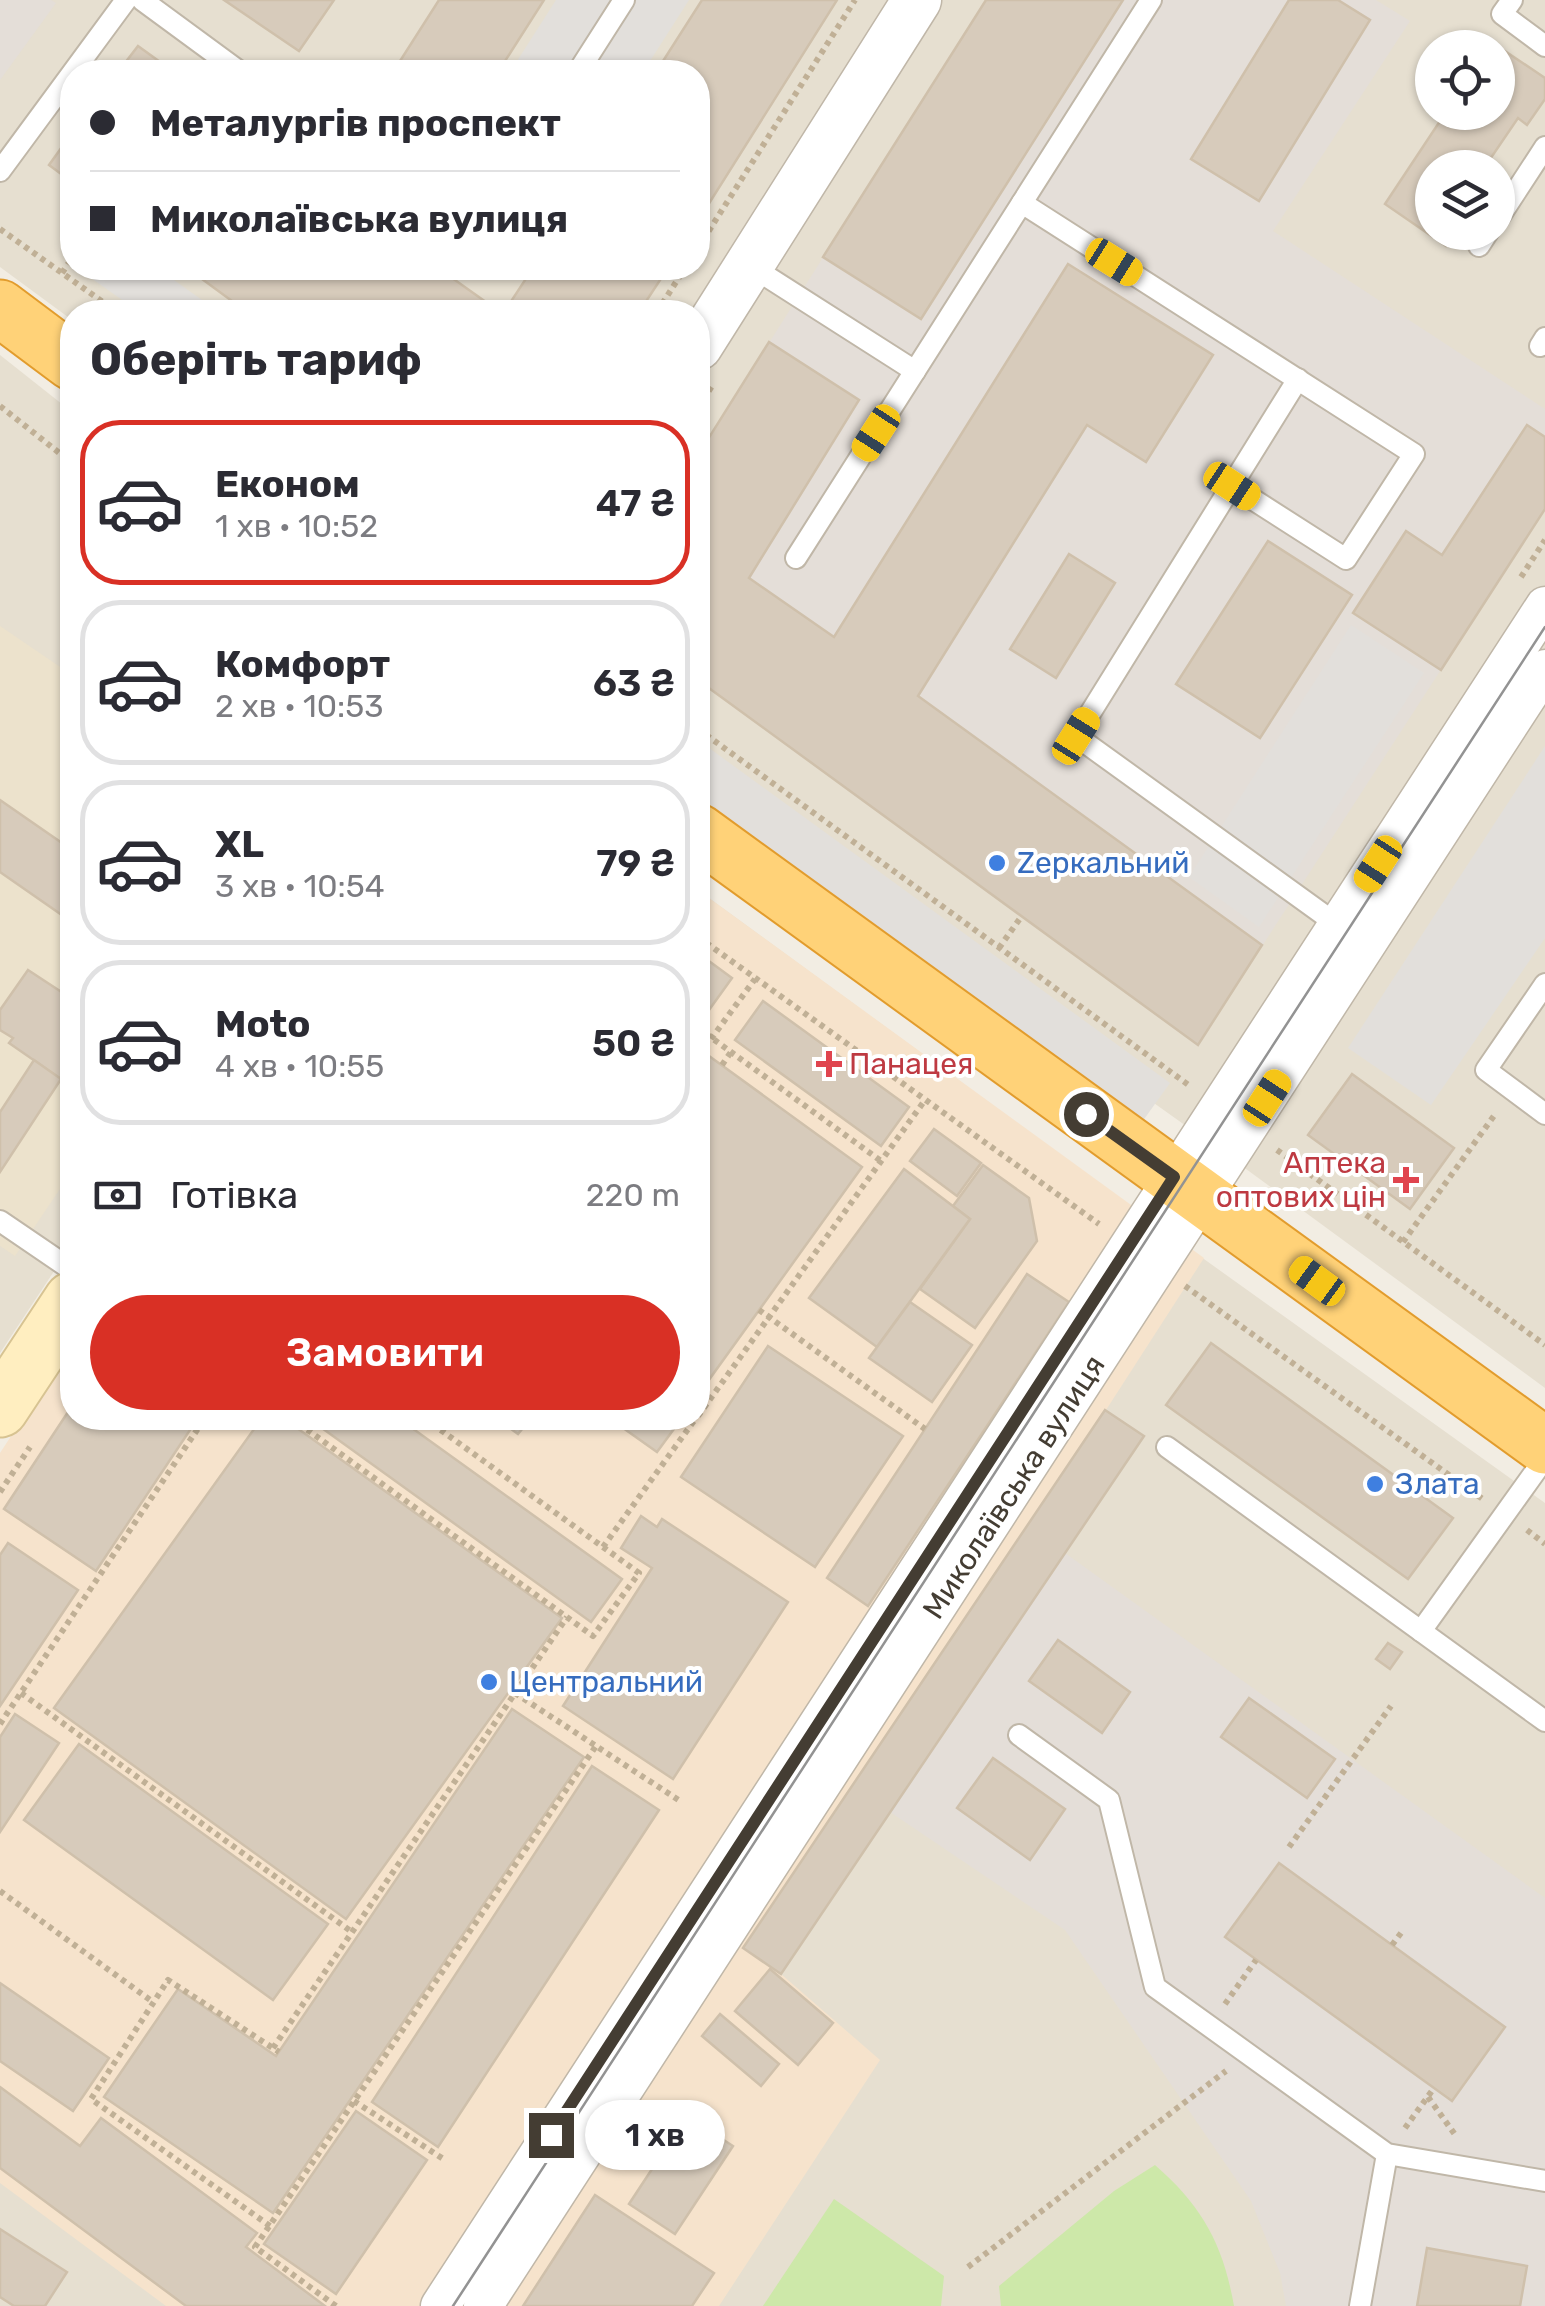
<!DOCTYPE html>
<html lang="uk">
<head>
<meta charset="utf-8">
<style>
  body { margin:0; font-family:Rubik,sans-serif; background:#f7f7f7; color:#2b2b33; height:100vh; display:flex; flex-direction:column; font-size:38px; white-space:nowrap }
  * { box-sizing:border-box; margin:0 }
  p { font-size:32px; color:#7c7c81 }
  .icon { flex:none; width:55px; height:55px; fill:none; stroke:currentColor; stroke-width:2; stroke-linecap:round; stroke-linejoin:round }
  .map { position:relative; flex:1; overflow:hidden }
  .side { position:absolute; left:60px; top:300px; width:650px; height:1130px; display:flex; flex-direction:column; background:#fff; border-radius:40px; box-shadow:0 2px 8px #0004 }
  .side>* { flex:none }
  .hud { position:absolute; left:60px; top:60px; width:650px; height:220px; border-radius:40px; box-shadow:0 2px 8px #0004; display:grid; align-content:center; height:220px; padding:0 30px; background:#fff }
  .controls { position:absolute; left:1415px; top:30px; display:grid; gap:20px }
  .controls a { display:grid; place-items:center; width:100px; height:100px; border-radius:50%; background:#fff; box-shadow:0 2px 8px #0004; font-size:50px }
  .end { position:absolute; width:45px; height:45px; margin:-22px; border:12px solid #443d33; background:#fff; box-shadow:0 0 0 5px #fff }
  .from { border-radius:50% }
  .bubble { position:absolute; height:70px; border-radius:35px; background:#fff; box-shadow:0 2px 8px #0004; font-size:32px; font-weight:600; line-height:70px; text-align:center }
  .car { position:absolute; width:30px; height:60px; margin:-30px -15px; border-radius:12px; box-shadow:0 0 8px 2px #0007; background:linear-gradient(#f5c518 24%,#345 0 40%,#f5c518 0 76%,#345 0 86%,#f5c518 0) }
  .hud b { display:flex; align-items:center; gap:35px; height:95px; font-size:38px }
  .hud b+b { border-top:2px solid #e1e1e2 }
  .hud i { width:25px; height:25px; background:#2b2b33 }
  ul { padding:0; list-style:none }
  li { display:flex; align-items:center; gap:30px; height:165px; margin:0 20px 15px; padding:0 10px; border:5px solid #e1e1e2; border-radius:40px }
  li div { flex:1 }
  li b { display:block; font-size:38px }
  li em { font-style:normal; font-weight:600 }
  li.on { border-color:#d93025 }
  li>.icon { width:90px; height:90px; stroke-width:1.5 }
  h2 { padding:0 30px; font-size:45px; line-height:120px }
  .pay { display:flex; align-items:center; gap:25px; height:110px; padding:0 30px; font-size:38px }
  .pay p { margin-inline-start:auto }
  .primary-button { display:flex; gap:20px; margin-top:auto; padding:20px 30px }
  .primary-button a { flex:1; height:115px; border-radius:60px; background:#d93025; color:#fff; font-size:40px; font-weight:600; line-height:115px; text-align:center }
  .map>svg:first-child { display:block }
  .residential { fill:#e6dfd0; fill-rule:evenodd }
  .commercial { fill:#f6e3cc }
  .industrial { fill:#e4ded8 }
  .education { fill:#ece2cc }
  .green { fill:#cde8a9 }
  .parking { fill:#e2dfdb }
  .building { fill:#d7cbbb; stroke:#cfc0ab; stroke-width:2.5 }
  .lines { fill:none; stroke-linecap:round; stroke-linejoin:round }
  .service-casing { stroke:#c0b7a8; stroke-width:24 }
  .minor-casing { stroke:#c0b7a8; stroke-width:41 }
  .tertiary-casing { stroke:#c0b7a8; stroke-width:51 }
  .secondary-casing { stroke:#d7c392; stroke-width:59 }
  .trunk-casing { stroke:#e29c2d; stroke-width:59 }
  .path { stroke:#c0b096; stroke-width:6; stroke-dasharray:5 5; stroke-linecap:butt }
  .service { stroke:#fff; stroke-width:20 }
  .minor { stroke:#fff; stroke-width:38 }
  .tertiary { stroke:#fff; stroke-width:48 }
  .secondary { stroke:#ffeec0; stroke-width:55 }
  .trunk { stroke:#ffd278; stroke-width:55 }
  .tram { stroke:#939393; stroke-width:2.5 }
  .route { stroke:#443d33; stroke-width:12 }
  .shop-dot { fill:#3f7fe0; stroke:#fff; stroke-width:4 }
  .health-dot { fill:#e0444e; stroke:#fff; stroke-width:4 }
  .labels { text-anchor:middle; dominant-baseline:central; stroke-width:8; stroke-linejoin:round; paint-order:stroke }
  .shop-label { font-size:30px; fill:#366cbe; stroke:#fff; text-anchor:start }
  .health-label { font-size:30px; fill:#be3a42; stroke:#fff; text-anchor:start }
  .street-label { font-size:30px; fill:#443d33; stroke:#fff }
</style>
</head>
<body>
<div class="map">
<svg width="1545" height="2306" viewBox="0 0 1545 2306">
  <rect width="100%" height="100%" fill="#f2ede3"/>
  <g class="residential">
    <path d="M0 0H1545V1388L1231 1158 698 778V312H72V320L0 267ZM1432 48H1498V112H1432ZM72 72H698V268H72ZM1432 168H1498V232H1432Z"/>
    <path d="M0 355 72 412V1244L0 1353Z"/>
    <path d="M698 890 1141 1214 1545 1503V2306H0V1453L72 1418H698Z"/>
  </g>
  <path class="commercial" d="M698 890 1204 1258 1106 1410 1144 1436 781 1974 880 2060 719 2306H166L0 2183V1453L72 1343V1418H698Z"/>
  <g class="industrial">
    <path d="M0 0H51L56 3 0 80Z"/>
    <path d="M986 0H1376L1410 21 1273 231 1545 409V509L1198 1045 698 680V455Z"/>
    <path d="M1065 1553 1545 1898V2306H1286L1280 2273 1251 2201 1065 1930 890 1812Z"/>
  </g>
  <path class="education" d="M0 626 72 675V1171L15 1256 0 1246Z"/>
  <g class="green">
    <path d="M1155 2165C1202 2206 1223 2244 1234 2306H1001L999 2286 1114 2191Z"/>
    <path d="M834 2199 944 2276 941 2306H763Z"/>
  </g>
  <g class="parking">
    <path d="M556 0H689L643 72H510Z"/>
    <path d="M88 268H157L219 312H139L84 273Z"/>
    <path d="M1351 625 1424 673 1259 927 1189 877Z"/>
    <path d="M698 740 1170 1083 1127 1143 698 832Z"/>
    <path d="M1545 746V938L1431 1105 1348 1048Z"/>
  </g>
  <g class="building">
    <path d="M224 0H334L299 51Z"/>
    <path d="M439 0H544L498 72H393Z"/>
    <path d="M702 0H837L698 221V72H656Z"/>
    <path d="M986 0H1123L921 319 823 257Z"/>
    <path d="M1289 0H1338L1370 20 1259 201 1191 159Z"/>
    <path d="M1493 43 1545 78V99L1527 125 1518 118 1484 168H1432V232H1455L1446 246 1385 204 1446 112H1498V48H1489Z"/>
    <path d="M138 46 174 72H118Z"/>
    <path d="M72 133V182L49 165Z"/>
    <path d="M1068 264 1213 355 1146 462 1087 425 918 696 1262 945 1198 1045 698 680V455L769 342 859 400 749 578 834 637Z"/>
    <path d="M187 268H438L500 312H247Z"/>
    <path d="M533 268H668L639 312H504Z"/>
    <path d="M1527 425 1545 437V509L1441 670 1353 613 1406 531 1442 555Z"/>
    <path d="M1268 541 1352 595 1260 738 1176 684Z"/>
    <path d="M1069 554 1115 583 1056 678 1010 649Z"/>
    <path d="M0 800 72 850V922L0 872Z"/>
    <path d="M698 953 732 978 704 1017 698 1013Z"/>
    <path d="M28 970 72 999 71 1086 9 1043 13 1038 0 1030V1010Z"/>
    <path d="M763 1001 909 1107 881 1146 735 1040Z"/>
    <path d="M698 1048 862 1167 698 1395Z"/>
    <path d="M34 1060 61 1079 0 1172V1112Z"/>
    <path d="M1352 1074 1454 1148 1410 1209 1308 1135Z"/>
    <path d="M934 1129 981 1163 957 1196 910 1161Z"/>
    <path d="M983 1165 1029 1198 1037 1241 975 1328 920 1289 970 1219 953 1206Z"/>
    <path d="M904 1169 970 1219 877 1347 809 1298Z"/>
    <path d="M1027 1274 1069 1302 868 1606 827 1578Z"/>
    <path d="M910 1302 972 1345 932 1402 869 1358Z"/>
    <path d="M1211 1343 1453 1518 1408 1579 1166 1405Z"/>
    <path d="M768 1346 903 1436 815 1567 681 1477Z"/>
    <path d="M72 1406V1418H198L96 1571 4 1509Z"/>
    <path d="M1105 1410 1144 1436 781 1974 743 1948Z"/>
    <path d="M262 1418H283L562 1618 346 1919 54 1708Z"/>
    <path d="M308 1418H398L622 1579 591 1622Z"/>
    <path d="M496 1418H531L518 1434Z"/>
    <path d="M609 1418H682L657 1452Z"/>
    <path d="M641 1516 657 1527 662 1519 788 1602 673 1779 563 1706 652 1568 621 1548Z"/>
    <path d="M8 1543 78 1590 0 1706V1555Z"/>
    <path d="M1058 1640 1130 1692 1102 1733 1029 1681Z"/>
    <path d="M1388 1643 1402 1652 1390 1669 1376 1659Z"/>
    <path d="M1249 1698 1335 1759 1307 1798 1221 1737Z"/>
    <path d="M512 1709 584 1757 273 2213 104 2097 178 1989 276 2056Z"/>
    <path d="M15 1714 59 1743 0 1832V1737Z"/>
    <path d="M79 1744 328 1924 273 2000 24 1820Z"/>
    <path d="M993 1758 1065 1809 1030 1860 957 1808Z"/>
    <path d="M592 1766 659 1810 438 2147 372 2102Z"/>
    <path d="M1279 1863 1505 2027 1452 2101 1225 1937Z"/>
    <path d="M770 1969 833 2023 798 2065 735 2011Z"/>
    <path d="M0 1983 109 2058 73 2111 0 2061Z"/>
    <path d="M720 2014 779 2064 761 2086 702 2036Z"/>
    <path d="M0 2087 80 2146 101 2118 257 2233 246 2247 325 2306H186L0 2168Z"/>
    <path d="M356 2111 427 2160 336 2294 264 2244Z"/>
    <path d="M687 2116 733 2146 675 2234 629 2204Z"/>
    <path d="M595 2195 714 2273 692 2306H523Z"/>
    <path d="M0 2229 67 2272 45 2306H14L0 2297Z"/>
    <path d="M1427 2248 1527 2266 1520 2306H1417Z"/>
  </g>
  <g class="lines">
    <g class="service-casing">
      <g id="service">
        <path d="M142 0 240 72"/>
        <path d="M1512 0 1502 14 1545 46"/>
        <path d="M578 72 624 0"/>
        <path d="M0 171 126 0"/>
        <path d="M1022 203 1414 454 1346 559 1232 486"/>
        <path d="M1498 219 1545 147"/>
        <path d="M1479 246 1488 232"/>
        <path d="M749 265 915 371"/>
        <path d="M1540 346 1545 338"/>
        <path d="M1298 379 1076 736 1342 928"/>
        <path d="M796 558 1151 0"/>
        <path d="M1545 984 1486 1070 1545 1114"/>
        <path d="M0 1221 72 1270"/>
        <path d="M1167 1447 1545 1721"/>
        <path d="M1421 1631 1545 1458"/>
        <path d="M1019 1735 1109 1800 1155 1987 1387 2154 1545 2181"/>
        <path d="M1360 2306 1387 2154"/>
      </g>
    </g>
    <g class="minor-casing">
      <g id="minor">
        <path d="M440 2306 1545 606"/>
        <path d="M483 2306 1545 669"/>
      </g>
    </g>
    <g class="tertiary-casing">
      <path id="tertiary" d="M698 346 917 0"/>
    </g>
    <g class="secondary-casing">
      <path id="secondary" d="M0 1409 72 1300"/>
    </g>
    <g class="trunk-casing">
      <g id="trunk">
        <path d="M0 308 72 362"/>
        <path d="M698 832 1545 1446"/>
      </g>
    </g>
    <g class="path">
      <path d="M0 229 117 312"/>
      <path d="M698 248 855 0"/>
      <path d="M62 273 72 258"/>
      <path d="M449 276 454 268"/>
      <path d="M642 308 649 312"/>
      <path d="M657 312 685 268"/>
      <path d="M0 406 72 463"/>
      <path d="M698 408 712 386"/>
      <path d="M1521 577 1545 540"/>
      <path d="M698 729 1190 1086"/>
      <path d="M698 937 1099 1224"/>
      <path d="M999 948 1021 917"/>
      <path d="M698 1028 881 1161"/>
      <path d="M711 1039 755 979"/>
      <path d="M722 1065 731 1052"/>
      <path d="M1277 1150 1545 1345"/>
      <path d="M1403 1242 1496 1113"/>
      <path d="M1185 1286 1484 1500"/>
      <path d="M759 1310 925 1429"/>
      <path d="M698 1416 925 1100"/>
      <path d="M291 1418 593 1636 639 1573 424 1418"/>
      <path d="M0 1492 30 1447"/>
      <path d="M1527 1530 1545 1544"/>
      <path d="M603 1547 696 1418"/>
      <path d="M21 1693 352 1932"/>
      <path d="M515 1693 680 1801"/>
      <path d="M0 1724 205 1418"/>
      <path d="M1289 1847 1391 1706"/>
      <path d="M0 1891 153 2002"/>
      <path d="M1392 1945 1404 1929"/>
      <path d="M1225 2004 1256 1960"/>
      <path d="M273 2048 567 1617"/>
      <path d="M1428 2097 1456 2136"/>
      <path d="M354 2101 445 2160"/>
      <path d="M1405 2128 1434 2088"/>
      <path d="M270 2226 91 2099 168 1980 279 2052"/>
      <path d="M968 2267 1226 2071"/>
      <path d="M336 2306 255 2247 596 1746"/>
    </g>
    <use href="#service" class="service"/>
    <use href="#minor" class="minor"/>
    <use href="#tertiary" class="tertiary"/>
    <use href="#secondary" class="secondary"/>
    <use href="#trunk" class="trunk"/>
    <path class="tram" d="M453 2306 1545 627"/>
  </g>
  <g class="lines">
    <path class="route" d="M551 2135 1174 1177 1086 1114"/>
  </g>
  <g class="shop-dot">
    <circle cx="997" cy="863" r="10"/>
    <circle cx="1375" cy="1484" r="10"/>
    <circle cx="489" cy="1682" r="10"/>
  </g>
  <g class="health-dot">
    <path d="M824 1049h10v10h10v10h-10v10h-10v-10h-10v-10h10z"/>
    <path d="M1401 1165h10v10h10v10h-10v10h-10v-10h-10v-10h10z"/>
  </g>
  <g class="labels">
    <g class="shop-label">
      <text x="1017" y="863">Zеркальний</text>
      <text x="1395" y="1484">Злата</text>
      <text x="509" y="1682">Центральний</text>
    </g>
    <g class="health-label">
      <text x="849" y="1064">Панацея</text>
      <text x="1386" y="1163" text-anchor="end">Аптека<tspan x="1386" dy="34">оптових цін</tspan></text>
    </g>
    <g class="street-label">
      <text transform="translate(1014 1487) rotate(-57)">Миколаївська вулиця</text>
    </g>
  </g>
</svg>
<div class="controls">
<a><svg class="icon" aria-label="locate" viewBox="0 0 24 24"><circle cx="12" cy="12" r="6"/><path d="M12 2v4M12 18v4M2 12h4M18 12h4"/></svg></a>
<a><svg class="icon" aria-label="layers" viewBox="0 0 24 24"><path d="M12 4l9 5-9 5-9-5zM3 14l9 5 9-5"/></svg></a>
</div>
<i class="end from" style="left:1086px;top:1114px"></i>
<i class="end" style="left:551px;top:2135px"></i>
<div class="bubble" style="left:585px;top:2100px;width:140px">1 хв</div>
<i class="car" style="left:1114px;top:262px;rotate:122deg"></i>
<i class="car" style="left:876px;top:433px;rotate:213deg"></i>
<i class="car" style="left:1232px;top:486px;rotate:123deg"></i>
<i class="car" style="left:1076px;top:736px;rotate:32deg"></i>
<i class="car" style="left:1378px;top:864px;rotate:213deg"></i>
<i class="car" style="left:1267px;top:1098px;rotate:33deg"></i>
<i class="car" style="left:1317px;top:1281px;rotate:306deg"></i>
<div class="hud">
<b><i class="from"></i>Металургів проспект</b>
<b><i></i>Миколаївська вулиця</b>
</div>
<section class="side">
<h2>Оберіть тариф</h2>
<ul>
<li class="on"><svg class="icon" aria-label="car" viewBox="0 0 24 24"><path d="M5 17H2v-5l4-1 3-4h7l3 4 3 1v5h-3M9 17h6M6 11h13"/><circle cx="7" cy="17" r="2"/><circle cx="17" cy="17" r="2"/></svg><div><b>Економ</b><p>1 хв · 10:52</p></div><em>47 ₴</em></li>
<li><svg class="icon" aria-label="car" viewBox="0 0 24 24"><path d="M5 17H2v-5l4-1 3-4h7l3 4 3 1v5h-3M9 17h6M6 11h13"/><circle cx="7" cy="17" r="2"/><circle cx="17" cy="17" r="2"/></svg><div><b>Комфорт</b><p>2 хв · 10:53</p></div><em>63 ₴</em></li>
<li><svg class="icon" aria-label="car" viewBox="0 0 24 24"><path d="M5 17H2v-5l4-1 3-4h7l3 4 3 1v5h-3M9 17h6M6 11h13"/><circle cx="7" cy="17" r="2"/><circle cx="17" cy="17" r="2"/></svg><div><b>XL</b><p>3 хв · 10:54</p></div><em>79 ₴</em></li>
<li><svg class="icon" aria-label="car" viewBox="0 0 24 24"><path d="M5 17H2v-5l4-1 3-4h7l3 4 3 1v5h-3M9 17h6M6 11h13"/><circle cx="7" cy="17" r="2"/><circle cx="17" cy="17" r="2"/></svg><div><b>Moto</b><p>4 хв · 10:55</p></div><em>50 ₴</em></li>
</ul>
<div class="pay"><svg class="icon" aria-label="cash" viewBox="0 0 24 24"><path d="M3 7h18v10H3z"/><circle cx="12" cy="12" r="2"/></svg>Готівка<p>220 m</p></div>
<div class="primary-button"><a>Замовити</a></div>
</section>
</div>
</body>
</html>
